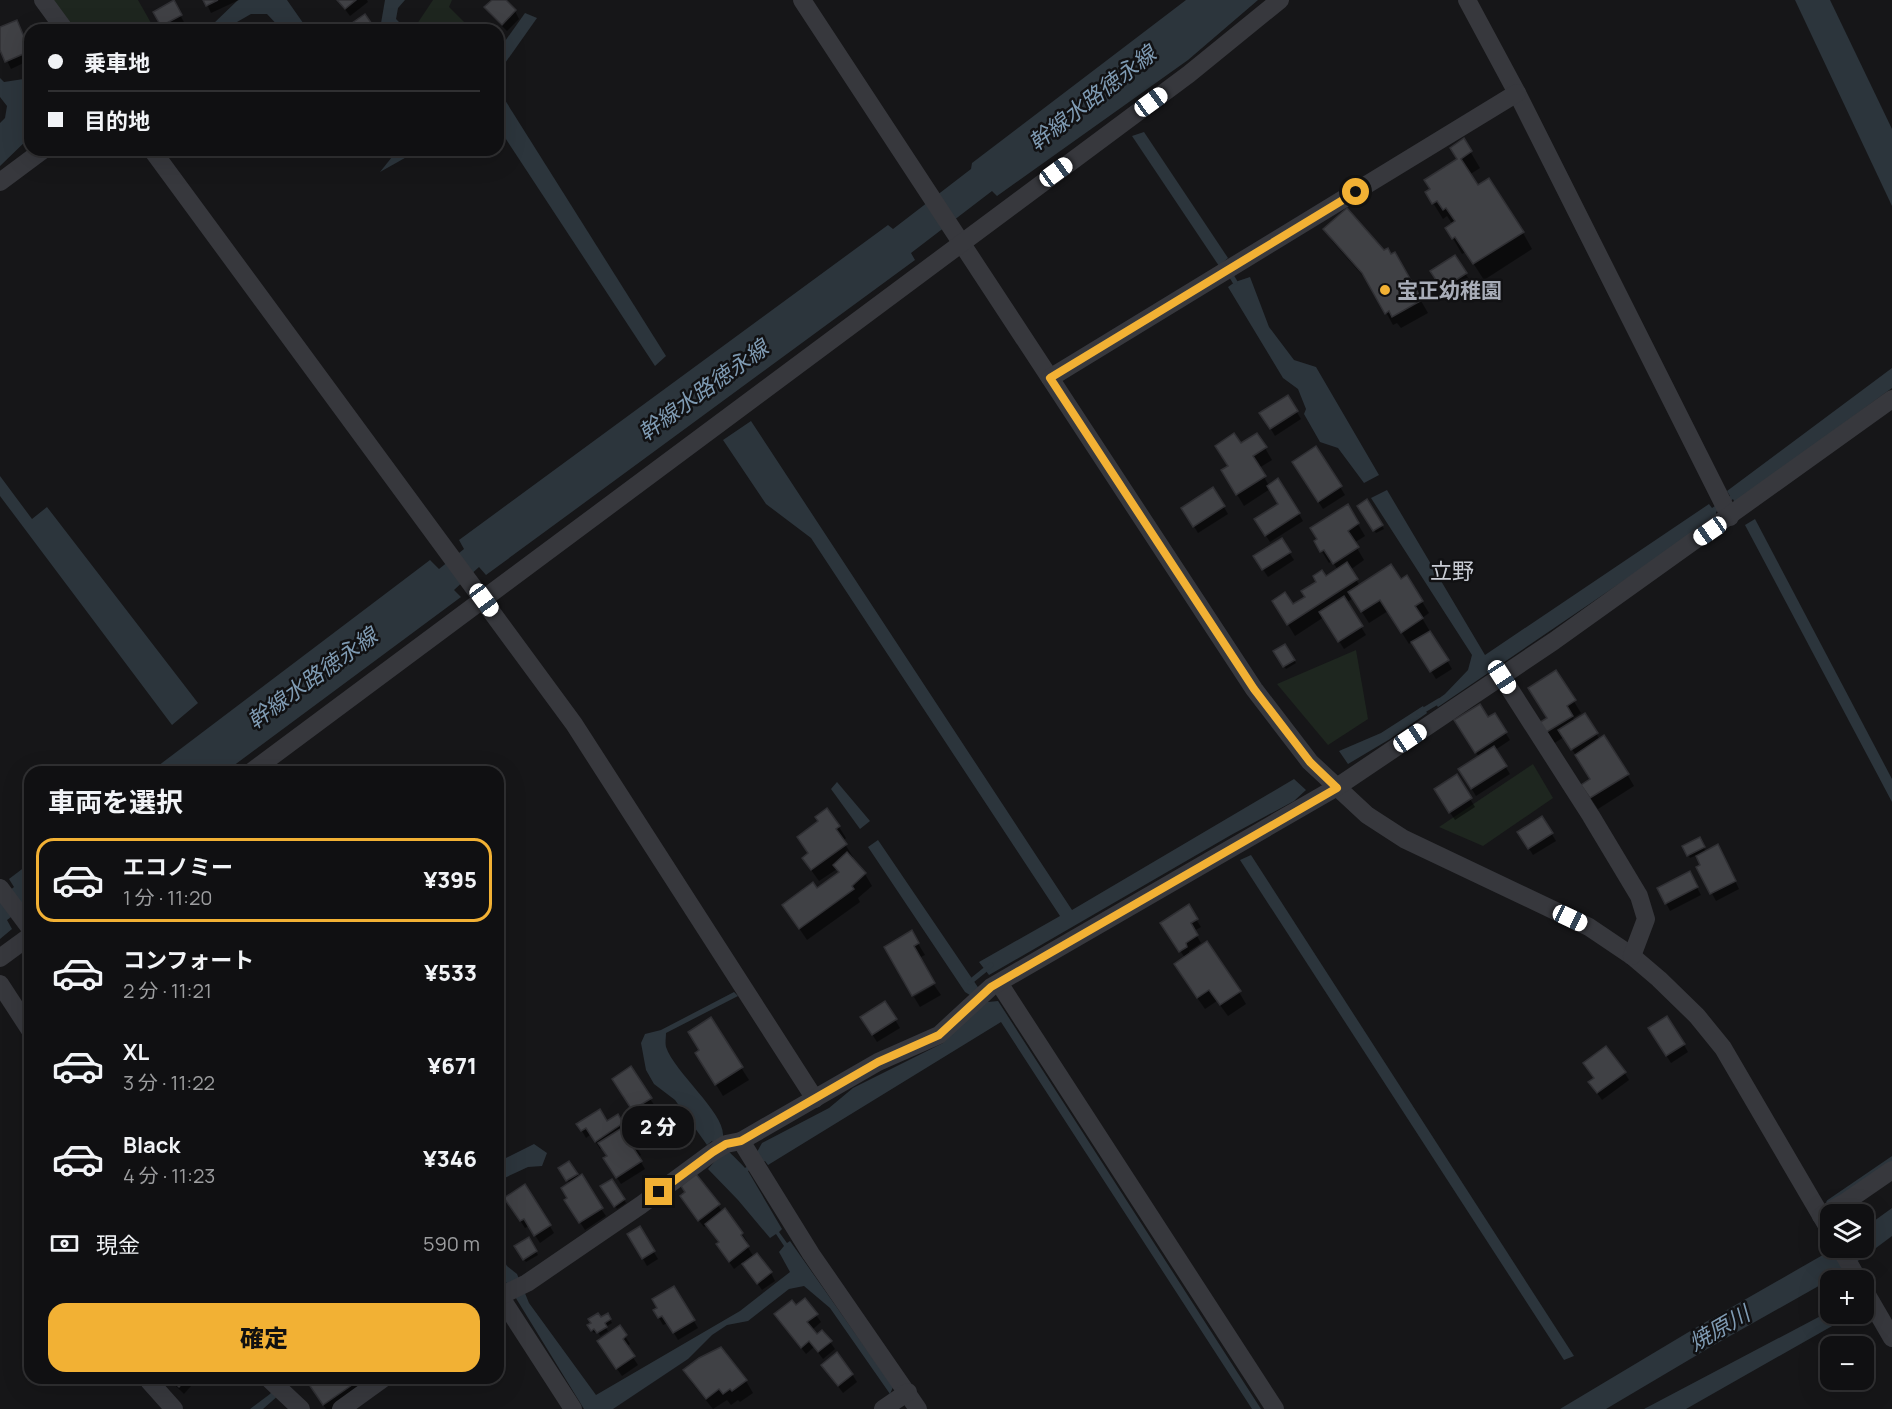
<!DOCTYPE html>
<html lang="ja">
<head>
<meta charset="utf-8">
<style>
  body { margin:0; font-family:Manrope,"Noto Sans JP",sans-serif; background:#1e1e20; color:#f1f3f6; height:100vh; display:flex; flex-direction:column; font-size:22px; white-space:nowrap }
  * { box-sizing:border-box; margin:0 }
  p { font-size:20px; color:#9c9d9f }
  .icon { flex:none; width:33px; height:33px; fill:none; stroke:currentColor; stroke-width:2; stroke-linecap:round; stroke-linejoin:round }
  .map { position:relative; flex:1; overflow:hidden }
  .panel { position:absolute; left:24px; top:766px; width:480px; height:618px; display:flex; flex-direction:column; background:#101012; border-radius:18px; box-shadow:0 6px 24px #0002,0 0 0 2px #303032 }
  .panel>* { flex:none }
  .hud { position:absolute; left:24px; top:24px; width:480px; height:132px; border-radius:18px; box-shadow:0 6px 24px #0002,0 0 0 2px #303032; display:grid; align-content:center; height:132px; padding:0 24px; background:#101012 }
  .fabs { position:absolute; left:1820px; top:1204px; display:grid; gap:12px }
  .fabs a { display:grid; place-items:center; width:54px; height:54px; border-radius:12px; background:#101012; box-shadow:0 6px 24px #0002,0 0 0 2px #303032; font-size:30px }
  .end { position:absolute; width:27px; height:27px; margin:-14px; border:8px solid #f2b134; background:#111; box-shadow:0 0 0 3px #111 }
  .from { border-radius:50% }
  .bubble { position:absolute; height:42px; border-radius:18px; background:#101012; box-shadow:0 6px 24px #0002,0 0 0 2px #303032; font-size:20px; font-weight:800; line-height:42px; text-align:center }
  .car { position:absolute; width:18px; height:36px; margin:-18px -9px; border-radius:8px; box-shadow:0 0 4px 2px #0007; background:linear-gradient(#fff 24%,#345 0 40%,#fff 0 76%,#345 0 86%,#fff 0) }
  .hud b { display:flex; align-items:center; gap:21px; height:57px; font-size:22px }
  .hud b+b { border-top:2px solid #303032 }
  .hud i { width:15px; height:15px; background:#f1f3f6 }
  ul { padding:0; list-style:none }
  li { display:flex; align-items:center; gap:18px; height:84px; margin:0 12px 9px; padding:0 12px; border:3px solid transparent; border-radius:18px }
  li div { flex:1 }
  li b { display:block; font-size:22px }
  li em { font-style:normal; font-weight:800 }
  li.active { border-color:#f2b134 }
  li>.icon { width:54px; height:54px; stroke-width:1.5 }
  h2 { padding:0 24px; font-size:27px; line-height:72px }
  .pay { display:flex; align-items:center; gap:15px; height:66px; padding:0 24px; font-size:22px }
  .pay p { margin-inline-start:auto }
  .button { display:flex; gap:12px; margin-top:auto; padding:12px 24px }
  .button a { flex:1; height:69px; border-radius:18px; background:#f2b134; color:#111; font-size:24px; font-weight:800; line-height:69px; text-align:center }
  .map>svg:first-child { display:block }
  .green { fill:#1e261f }
  .water { fill:#2c353c }
  .shadow { fill:#0007 }
  .lines { fill:none; stroke-linecap:round; stroke-linejoin:round }
  .stream { stroke:#2c353c; stroke-width:5 }
  .building { fill:#404145; stroke:#303034; stroke-width:1.5 }
  .minor { stroke:#37383d; stroke-width:18 }
  .route { stroke:#f2b134; stroke-width:8 }
  .poi-dot { fill:#f2b134; stroke:#111113; stroke-width:2 }
  .labels { text-anchor:middle; dominant-baseline:central; stroke-width:5; stroke-linejoin:round; paint-order:stroke }
  .poi-label { font-size:21px; font-weight:bold; fill:#a8adb8; stroke:#111113; text-anchor:start }
  .water-label { font-size:22px; font-style:italic; fill:#7f9bb3; stroke:#111113 }
  .neighbourhood-label { font-size:22px; fill:#c9ccd4; stroke:#111113 }
</style>
</head>
<body>
<div class="map">
<svg width="1892" height="1409" viewBox="0 0 1892 1409">
  <rect width="100%" height="100%" fill="#161618"/>
  <g class="green">
    <path d="M52 0H138L155 30H74Z"/>
    <path d="M433 0H452L449 7 472 30H417V24Z"/>
    <path d="M1356 650 1368 719 1328 745 1277 684Z"/>
    <path d="M1533 764 1553 798 1483 846 1439 827Z"/>
  </g>
  <g class="water">
    <path d="M238 0H287L308 30H282L267 14H251L223 30H203L213 24Z"/>
    <path d="M385 0H405L398 8 396 19 407 30 380 29Z"/>
    <path d="M1186 0H1258L1188 60 997 196 992 191 911 253 915 260 486 575 479 567 454 590 461 597 225 772H150L430 560 439 569 464 549 459 540 888 225 893 229 971 169 972 163Z"/>
    <path d="M1795 0H1830L1892 129V206Z"/>
    <path d="M525 13 537 18 498 73V51Z"/>
    <path d="M0 78 4 82 30 78V137L0 166V123L5 118 7 106 0 97Z"/>
    <path d="M498 89 666 356 655 366 498 127Z"/>
    <path d="M1144 132 1228 258 1219 266 1132 136Z"/>
    <path d="M400 150H419L380 172 396 152Z"/>
    <path d="M1250 277 1269 327 1294 360 1316 367 1379 475 1364 483 1338 448 1320 442 1304 414 1306 409 1298 389 1283 378 1228 287 1235 282Z"/>
    <path d="M1892 368V388L1735 503 1733 499 1716 512V518L1438 707 1434 702 1445 694 1468 670 1472 655 1371 498 1387 490 1485 655 1709 504 1712 508 1730 496 1727 491Z"/>
    <path d="M751 421 1072 910 1294 779 1306 790 1294 801 1231 835 989 975 979 962 1060 916 811 538 766 504 723 440Z"/>
    <path d="M0 476 32 519 47 507 198 703 172 725 0 496Z"/>
    <path d="M1755 519 1892 779V802L1745 525Z"/>
    <path d="M1423 706 1427 713 1390 739 1348 764 1339 751 1381 733Z"/>
    <path d="M837 782 870 821 860 829 831 789Z"/>
    <path d="M878 840 988 1002 998 1001 1261 1409H1252L1001 1022 768 1165 765 1161 748 1171 782 1229 779 1232 787 1243 790 1241 893 1387 890 1394 830 1308 804 1286 789 1289 748 1321 727 1325 712 1335 688 1359 613 1409H584L498 1269V1251L507 1266 517 1274 529 1303 596 1395 740 1311 790 1272 779 1252 784 1246 776 1234 770 1238 738 1200 708 1169 721 1154 712 1141 707 1145 675 1100 654 1084 646 1070 641 1043 645 1034 661 1030 734 992 738 996 666 1033C666 1037 665 1043 666 1047 675 1073 725 1113 723 1136L719 1139C726 1150 736 1158 745 1168L760 1156 757 1152 762 1143 829 1108 853 1088 943 1043 973 997 965 992 868 847Z"/>
    <path d="M1251 855 1574 1356 1564 1360 1240 860Z"/>
    <path d="M30 863V903L7 920 12 929 0 939V898L14 887 9 879Z"/>
    <path d="M534 1144 547 1153 542 1166 528 1167 498 1181V1154L506 1158Z"/>
    <path d="M1892 1208V1236L1868 1254 1831 1279 1714 1345 1606 1409H1560L1697 1327 1835 1248H1863V1229Z"/>
    <path d="M1830 1311V1314H1846L1848 1317 1686 1409H1644Z"/>
    <path d="M282 1379H297L263 1409H250L270 1394Z"/>
  </g>
  <g class="shadow">
    <path d="M205 0H239L211 13Z"/>
    <path d="M338 0H367L368 2 350 16Z"/>
    <path d="M494 0H504L515 11 519 19 507 31 491 15 486 8Z"/>
    <path d="M173 2 185 24 173 30H165L155 12Z"/>
    <path d="M17 22 30 50V60L11 69 0 46V29Z"/>
    <path d="M1464 141 1480 168 1469 175 1477 187 1523 233 1532 249 1484 280 1466 252 1462 254 1447 228 1453 225 1447 216 1443 219 1427 193 1459 160Z"/>
    <path d="M1325 229 1391 256 1394 254 1428 313 1401 328 1397 323 1393 325 1371 285 1332 241Z"/>
    <path d="M1455 257 1470 281 1447 296 1432 272Z"/>
    <path d="M1288 397 1301 419 1275 436 1266 421Z"/>
    <path d="M1240 445 1265 448 1272 460 1259 468 1269 486 1299 514 1303 521 1270 542 1256 520 1280 505 1270 489 1244 506 1230 483V466Z"/>
    <path d="M1316 448 1345 495 1323 509 1298 470Z"/>
    <path d="M1213 489 1228 514 1198 533 1183 508Z"/>
    <path d="M1367 501 1384 529 1376 533 1359 506Z"/>
    <path d="M1347 506 1365 536 1354 543 1364 560 1350 570 1360 586 1400 581 1407 577 1429 613 1422 618 1452 669 1436 679 1412 641 1409 644 1388 611 1369 623 1353 598 1346 603 1366 635 1344 649 1324 617 1295 636 1281 613 1306 597 1325 578 1338 570 1332 561 1329 563 1316 542Z"/>
    <path d="M1281 540 1294 560 1268 577 1255 557Z"/>
    <path d="M1284 646 1296 663 1286 669 1275 652Z"/>
    <path d="M1556 672 1581 713 1573 718 1575 721 1585 715 1600 740 1627 774 1634 786 1598 809 1590 797 1592 780 1564 737 1553 744 1541 724 1548 719Z"/>
    <path d="M1494 715 1510 740 1495 750 1510 774 1476 796 1460 770 1479 757 1460 728 1488 719Z"/>
    <path d="M1456 776 1475 807 1455 820 1440 797Z"/>
    <path d="M1542 818 1556 841 1533 855 1519 833Z"/>
    <path d="M839 827 846 838 843 841 853 857 851 858 865 874 872 886 858 898 860 902 807 940 784 906 817 890 839 873 837 869 819 881 811 870 809 854 799 837Z"/>
    <path d="M1699 839 1706 852 1722 854 1739 889 1716 901 1698 867 1702 865 1697 855 1690 858 1684 847Z"/>
    <path d="M1689 873 1701 895 1670 911 1659 889Z"/>
    <path d="M1188 907 1201 927 1194 931 1201 943 1189 951 1190 954 1239 992 1246 1004 1228 1016 1217 1001 1205 1009 1182 976 1185 958 1167 931Z"/>
    <path d="M911 932 925 955 919 958 912 994Z"/>
    <path d="M934 985 941 995 920 1007 914 997Z"/>
    <path d="M885 1003 900 1028 877 1042 862 1018Z"/>
    <path d="M710 1019 749 1080 723 1096 704 1065 701 1051Z"/>
    <path d="M1654 1036 1684 1045 1688 1052 1671 1063Z"/>
    <path d="M1584 1064 1624 1072 1629 1080 1602 1100 1595 1090V1080Z"/>
    <path d="M618 1087 650 1099 655 1106 638 1117Z"/>
    <path d="M617 1116 641 1155 638 1157 645 1169 621 1184 605 1159 608 1157 602 1147 600 1149 591 1134 586 1138 578 1124 607 1123Z"/>
    <path d="M569 1163 606 1216 585 1230 571 1208 570 1184 560 1168Z"/>
    <path d="M612 1181 626 1203 617 1209 602 1187Z"/>
    <path d="M525 1186 554 1233 540 1243 529 1226 525 1228 511 1206Z"/>
    <path d="M686 1204 718 1205 722 1212 742 1234 747 1241 745 1243 754 1257 771 1273 775 1281 762 1290 743 1262 734 1269 722 1252 720 1243 707 1225 704 1227Z"/>
    <path d="M639 1228 658 1259 647 1266 629 1234Z"/>
    <path d="M528 1239 538 1255 526 1262 516 1247Z"/>
    <path d="M674 1288 698 1328 678 1340 668 1323 663 1325 655 1311Z"/>
    <path d="M796 1308 816 1315 821 1322 812 1330 817 1336 830 1342 835 1349 823 1359 814 1347 806 1354 781 1322Z"/>
    <path d="M607 1315 612 1323 605 1327 608 1331 600 1336 598 1331 594 1333 589 1325Z"/>
    <path d="M619 1327 630 1344 626 1347 638 1365 622 1376 603 1349Z"/>
    <path d="M685 1371 746 1381 753 1393 740 1402 738 1400 731 1405 727 1400 713 1409 692 1383Z"/>
    <path d="M828 1373 852 1374 857 1382 843 1393Z"/>
    <path d="M168 1378H198L184 1394Z"/>
    <path d="M311 1378H386L342 1409H326L315 1393Z"/>
  </g>
  <g class="lines">
    <g class="stream">
      <path d="M1229 272 1235 282"/>
      <path d="M1419 713 1439 701"/>
      <path d="M970 982 991 965"/>
      <path d="M1829 1202 1892 1159"/>
    </g>
  </g>
  <g class="building">
    <path d="M174 0 182 15 161 26 153 12Z"/>
    <path d="M203 0H218L206 6Z"/>
    <path d="M337 0H356L345 9Z"/>
    <path d="M492 0H506L516 10 502 25 484 7Z"/>
    <path d="M365 14 374 27 370 30H342Z"/>
    <path d="M17 20 30 51 5 62 0 50V27Z"/>
    <path d="M1464 138 1472 151 1461 159 1478 185 1489 178 1524 232 1473 264 1455 237 1452 239 1445 228 1455 221 1446 208 1443 210 1437 201 1432 204 1425 192 1430 189 1424 180 1457 159 1450 148Z"/>
    <path d="M1347 208 1384 250 1388 248 1391 254 1395 252 1422 300 1392 317 1389 311 1385 314 1362 273 1323 229Z"/>
    <path d="M1455 255 1467 273 1442 289 1430 271Z"/>
    <path d="M1288 395 1298 411 1270 429 1259 413Z"/>
    <path d="M1234 433 1241 443 1257 433 1267 447 1253 456 1266 476 1236 495 1221 470 1228 466 1215 446Z"/>
    <path d="M1316 446 1342 486 1318 502 1292 462Z"/>
    <path d="M1278 478 1300 513 1265 536 1254 519 1278 504 1267 486Z"/>
    <path d="M1213 487 1225 506 1193 527 1181 508Z"/>
    <path d="M1367 499 1383 525 1373 531 1357 506Z"/>
    <path d="M1348 504 1359 523 1348 531 1359 547 1333 564 1324 550 1320 552 1314 541 1317 539 1310 528Z"/>
    <path d="M1282 538 1291 552 1262 570 1253 556Z"/>
    <path d="M1347 562 1358 579 1287 625 1272 601 1285 592 1293 604 1305 597 1301 591 1316 582 1313 576 1322 570 1326 576Z"/>
    <path d="M1391 564 1401 579 1407 575 1423 601 1415 606 1423 618 1401 633 1380 600 1361 612 1348 592Z"/>
    <path d="M1344 596 1363 626 1338 642 1319 612Z"/>
    <path d="M1430 631 1449 660 1430 672 1411 642Z"/>
    <path d="M1285 644 1295 660 1283 667 1273 651Z"/>
    <path d="M1556 670 1576 700 1567 706 1573 716 1545 733 1539 723 1547 718 1528 688Z"/>
    <path d="M1480 704 1488 717 1495 713 1507 732 1475 753 1454 720Z"/>
    <path d="M1585 713 1598 733 1571 750 1558 730Z"/>
    <path d="M1604 735 1629 774 1590 798 1581 785 1590 779 1575 755Z"/>
    <path d="M1494 746 1507 766 1471 789 1458 769Z"/>
    <path d="M1457 774 1472 798 1449 813 1434 789Z"/>
    <path d="M827 808 840 826 836 829 847 844 811 870 802 858 808 853 797 837 818 821 815 817Z"/>
    <path d="M1542 816 1553 833 1528 849 1517 832Z"/>
    <path d="M1700 837 1705 847 1687 856 1682 846Z"/>
    <path d="M1718 844 1736 881 1710 894 1696 867 1700 865 1696 856Z"/>
    <path d="M847 852 866 873 852 886 854 889 799 929 782 905 813 882 817 888 839 872 833 865Z"/>
    <path d="M1690 871 1698 887 1665 904 1657 888Z"/>
    <path d="M1189 904 1198 919 1191 923 1198 935 1186 943 1187 947 1179 952 1160 923Z"/>
    <path d="M912 930 919 943 914 946 935 983 912 996 884 947Z"/>
    <path d="M1207 941 1241 991 1220 1005 1209 990 1197 998 1174 964Z"/>
    <path d="M885 1001 897 1019 872 1035 860 1017Z"/>
    <path d="M1667 1016 1685 1044 1666 1056 1648 1028Z"/>
    <path d="M711 1017 743 1067 715 1085 695 1053 699 1050 688 1032Z"/>
    <path d="M1606 1046 1626 1072 1597 1093 1588 1082 1594 1078 1583 1063Z"/>
    <path d="M631 1066 652 1098 632 1110 612 1079Z"/>
    <path d="M600 1109 607 1121 618 1114 623 1123 595 1142 586 1128 581 1131 576 1124Z"/>
    <path d="M625 1126 638 1147 634 1149 642 1161 616 1178 603 1158 607 1156 598 1143Z"/>
    <path d="M569 1161 578 1174 566 1181 558 1168Z"/>
    <path d="M582 1174 603 1208 579 1223 564 1200 567 1198 561 1188Z"/>
    <path d="M696 1174 720 1204 698 1221 680 1196 685 1192 681 1186Z"/>
    <path d="M612 1179 625 1199 614 1207 600 1186Z"/>
    <path d="M525 1184 551 1225 534 1236 524 1219 520 1221 504 1198Z"/>
    <path d="M725 1208 743 1233 741 1235 749 1246 729 1262 716 1244 719 1242 705 1224Z"/>
    <path d="M640 1226 655 1251 642 1259 627 1234Z"/>
    <path d="M529 1237 537 1251 523 1260 514 1246Z"/>
    <path d="M757 1253 772 1272 757 1284 742 1264Z"/>
    <path d="M674 1286 695 1320 673 1333 662 1316 658 1318 653 1310 657 1308 652 1299Z"/>
    <path d="M805 1298 818 1314 807 1322 817 1334 822 1330 832 1341 818 1352 809 1341 801 1348 774 1314 792 1300 796 1305Z"/>
    <path d="M598 1313 601 1317 608 1313 611 1319 605 1323 607 1327 597 1333 594 1329 591 1331 587 1325 591 1323 588 1319Z"/>
    <path d="M620 1325 627 1335 623 1339 635 1356 616 1369 597 1341Z"/>
    <path d="M721 1347 747 1380 732 1391 730 1389 723 1394 719 1389 706 1399 683 1370 699 1358Z"/>
    <path d="M837 1352 853 1374 838 1386 821 1365Z"/>
    <path d="M169 1378H187L179 1387Z"/>
    <path d="M309 1378H362L323 1405 306 1380Z"/>
  </g>
  <g class="lines">
    <g class="minor">
      <path d="M43 0 65 30"/>
      <path d="M802 0 1254 689 1310 762 1367 815 1404 839 1589 927 1632 956 1659 979 1697 1016 1723 1048 1830 1231"/>
      <path d="M1467 0 1517 93 1730 517"/>
      <path d="M152 150 574 724 815 1099"/>
      <path d="M0 182 43 150"/>
      <path d="M1050 378 1517 93"/>
      <path d="M1502 677 1591 816 1639 896 1646 919 1632 956"/>
      <path d="M251 772 1189 74 1280 0"/>
      <path d="M0 888 30 928"/>
      <path d="M0 958 30 936"/>
      <path d="M999 983 1275 1409"/>
      <path d="M0 984 30 1030"/>
      <path d="M741 1141 811 1254 918 1409"/>
      <path d="M1821 1216 1847 1201 1892 1170"/>
      <path d="M1840 1248 1859 1281"/>
      <path d="M1863 1288 1892 1338"/>
      <path d="M500 1296 573 1409"/>
      <path d="M498 1297 527 1283 641 1205 713 1152 726 1144 741 1141 878 1062 939 1035 991 987 1337 787 1554 641 1892 399"/>
      <path d="M150 1378 149 1381 174 1409"/>
      <path d="M268 1378 301 1409"/>
      <path d="M341 1409 384 1378"/>
      <path d="M883 1409 908 1392"/>
    </g>
  </g>
  <g class="lines">
    <path class="route" d="M659 1192 713 1152 726 1144 741 1141 878 1062 939 1035 991 987 1337 788 1310 762 1254 689 1050 378 1356 192"/>
  </g>
  <circle class="poi-dot" cx="1385" cy="290" r="6"/>
  <g class="labels">
    <g class="poi-label">
      <text x="1397" y="290">宝正幼稚園</text>
    </g>
    <g class="water-label">
      <text transform="translate(1092 98) rotate(-38)">幹線水路徳永線</text>
      <text transform="translate(703 390) rotate(-36)">幹線水路徳永線</text>
      <text transform="translate(312 678) rotate(-36)">幹線水路徳永線</text>
      <text transform="translate(1719 1328) rotate(-30)">焼原川</text>
    </g>
    <g class="neighbourhood-label">
      <text x="1452" y="571">立野</text>
    </g>
  </g>
</svg>
<div class="fabs">
<a><svg class="icon" aria-label="layers" viewBox="0 0 24 24"><path d="M12 4l9 5-9 5-9-5zM3 14l9 5 9-5"/></svg></a>
<a>+</a>
<a>−</a>
</div>
<i class="end from" style="left:1356px;top:192px"></i>
<i class="end" style="left:659px;top:1192px"></i>
<div class="bubble" style="left:622px;top:1106px;width:72px">2 分</div>
<i class="car" style="left:1151px;top:102px;rotate:54deg"></i>
<i class="car" style="left:1056px;top:172px;rotate:54deg"></i>
<i class="car" style="left:1710px;top:531px;rotate:235deg"></i>
<i class="car" style="left:484px;top:600px;rotate:144deg"></i>
<i class="car" style="left:1502px;top:677px;rotate:147deg"></i>
<i class="car" style="left:1410px;top:738px;rotate:56deg"></i>
<i class="car" style="left:1570px;top:918px;rotate:115deg"></i>
<div class="hud">
<b><i class="from"></i>乗車地</b>
<b><i></i>目的地</b>
</div>
<section class="panel">
<h2>車両を選択</h2>
<ul>
<li class="active"><svg class="icon" aria-label="car" viewBox="0 0 24 24"><path d="M5 17H2v-5l4-1 3-4h7l3 4 3 1v5h-3M9 17h6M6 11h13"/><circle cx="7" cy="17" r="2"/><circle cx="17" cy="17" r="2"/></svg><div><b>エコノミー</b><p>1 分 · 11:20</p></div><em>¥395</em></li>
<li><svg class="icon" aria-label="car" viewBox="0 0 24 24"><path d="M5 17H2v-5l4-1 3-4h7l3 4 3 1v5h-3M9 17h6M6 11h13"/><circle cx="7" cy="17" r="2"/><circle cx="17" cy="17" r="2"/></svg><div><b>コンフォート</b><p>2 分 · 11:21</p></div><em>¥533</em></li>
<li><svg class="icon" aria-label="car" viewBox="0 0 24 24"><path d="M5 17H2v-5l4-1 3-4h7l3 4 3 1v5h-3M9 17h6M6 11h13"/><circle cx="7" cy="17" r="2"/><circle cx="17" cy="17" r="2"/></svg><div><b>XL</b><p>3 分 · 11:22</p></div><em>¥671</em></li>
<li><svg class="icon" aria-label="car" viewBox="0 0 24 24"><path d="M5 17H2v-5l4-1 3-4h7l3 4 3 1v5h-3M9 17h6M6 11h13"/><circle cx="7" cy="17" r="2"/><circle cx="17" cy="17" r="2"/></svg><div><b>Black</b><p>4 分 · 11:23</p></div><em>¥346</em></li>
</ul>
<div class="pay"><svg class="icon" aria-label="cash" viewBox="0 0 24 24"><path d="M3 7h18v10H3z"/><circle cx="12" cy="12" r="2"/></svg>現金<p>590 m</p></div>
<div class="button"><a>確定</a></div>
</section>
</div>
</body>
</html>
